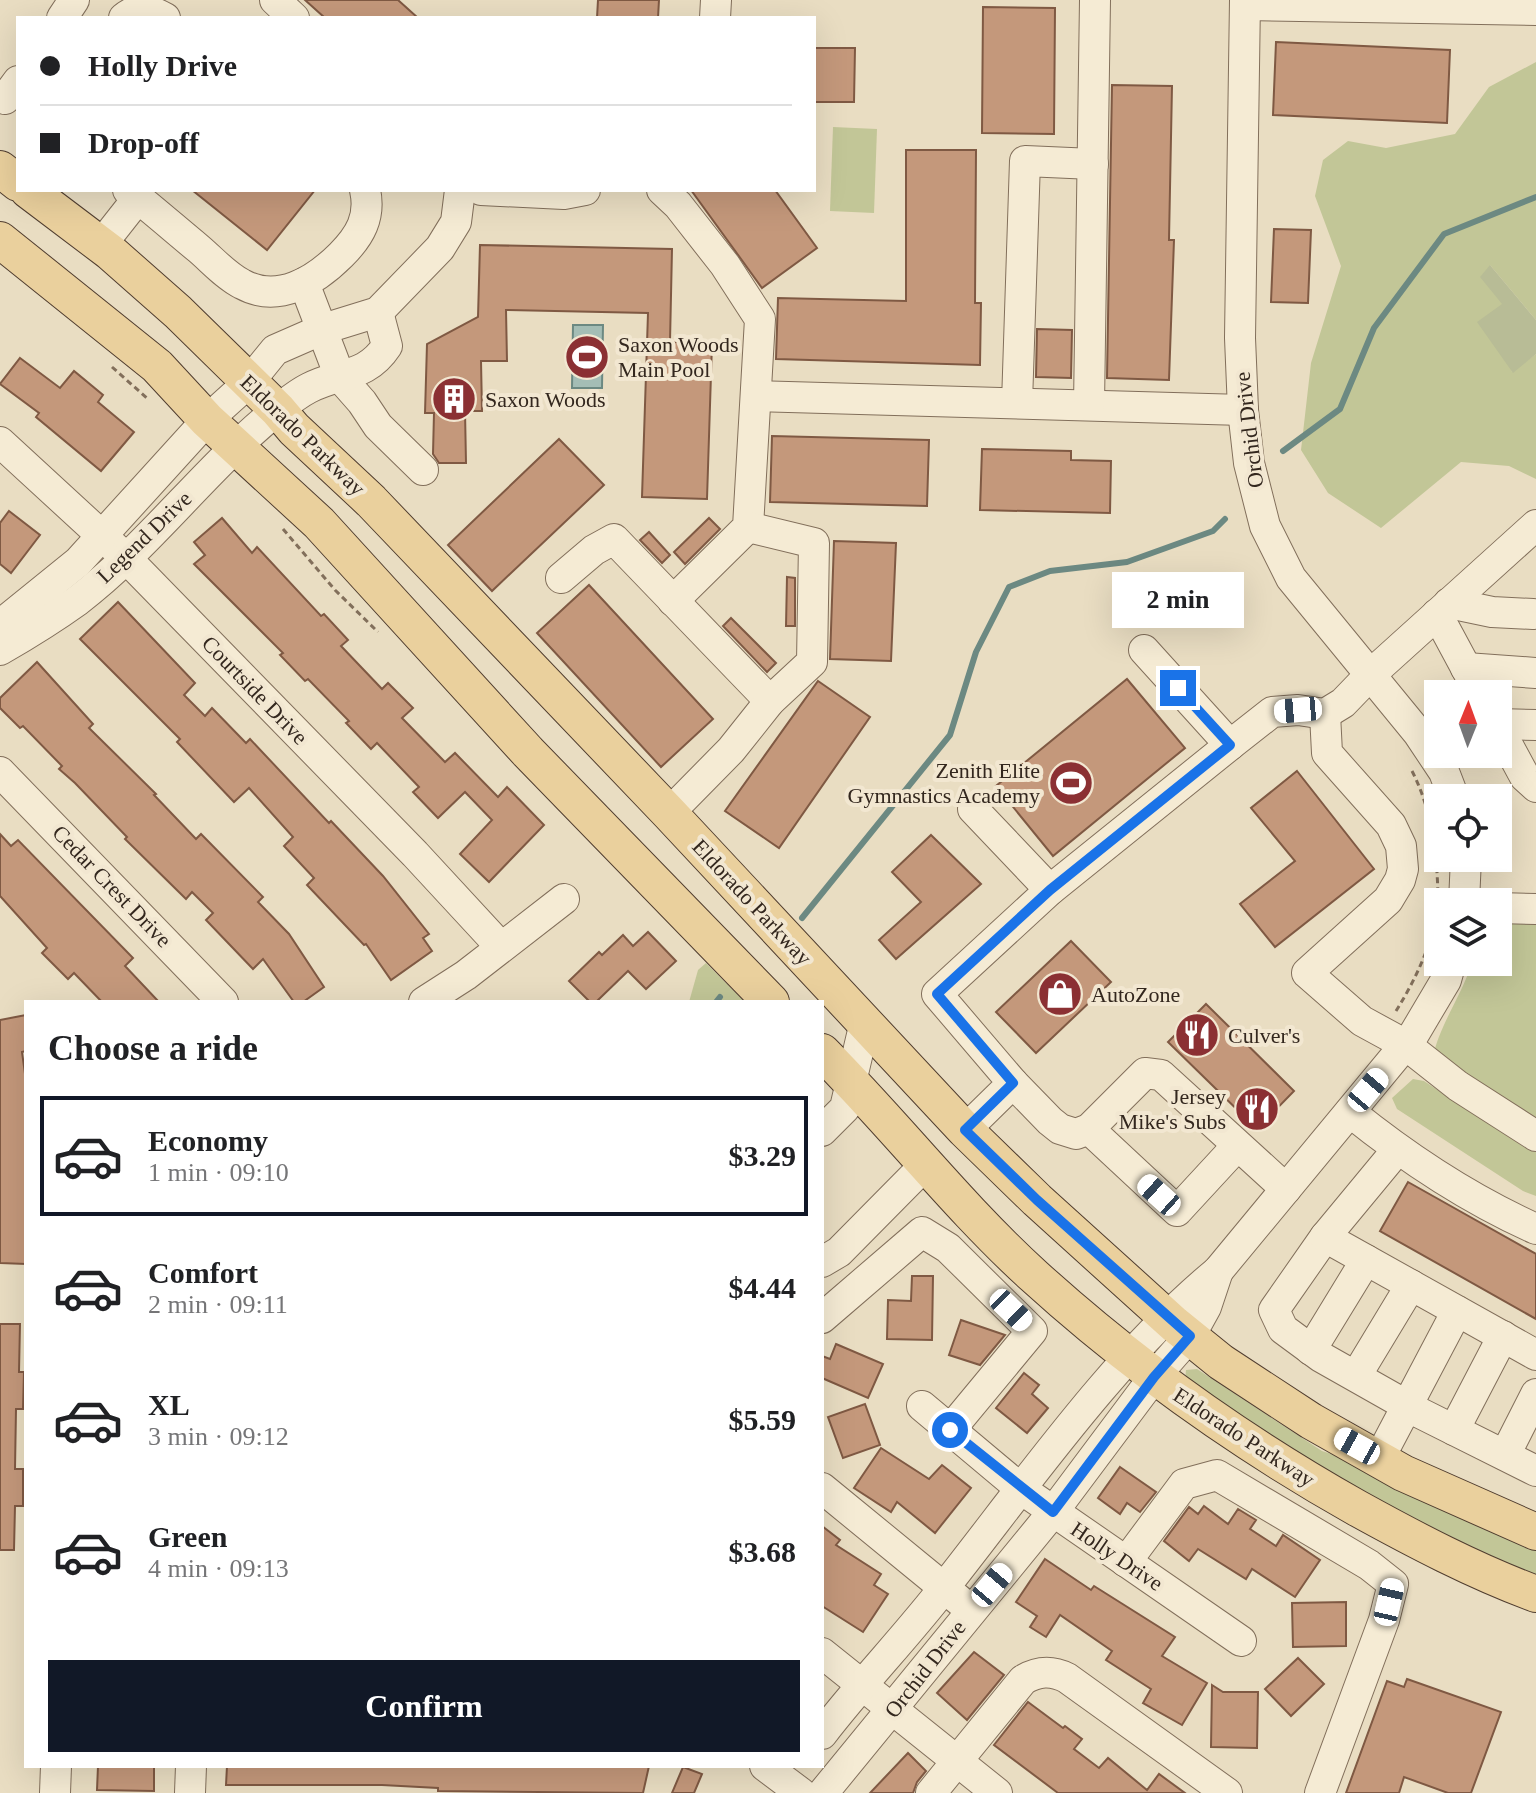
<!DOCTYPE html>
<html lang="en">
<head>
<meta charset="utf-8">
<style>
  body { margin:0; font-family:Georgia,serif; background:#f2f2f2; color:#202124; height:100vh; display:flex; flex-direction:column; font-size:30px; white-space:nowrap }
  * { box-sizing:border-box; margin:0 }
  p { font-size:26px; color:#757577 }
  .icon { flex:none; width:44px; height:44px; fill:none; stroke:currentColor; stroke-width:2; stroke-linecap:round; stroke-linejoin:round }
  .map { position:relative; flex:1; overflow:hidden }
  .drawer { position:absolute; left:24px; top:1000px; width:800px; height:768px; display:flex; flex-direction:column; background:#fff; border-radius:0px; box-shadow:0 8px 32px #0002 }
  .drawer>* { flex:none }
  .banner { position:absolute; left:16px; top:16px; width:800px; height:176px; border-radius:0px; box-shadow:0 8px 32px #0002; display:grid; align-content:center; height:176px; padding:0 24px; background:#fff }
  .needle { width:52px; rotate:1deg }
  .controls { position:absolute; left:1424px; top:680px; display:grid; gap:16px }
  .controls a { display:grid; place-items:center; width:88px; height:88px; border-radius:0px; background:#fff; box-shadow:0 8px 32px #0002; font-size:40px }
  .end { position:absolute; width:36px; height:36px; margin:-18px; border:10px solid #1a73e8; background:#fff; box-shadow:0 0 0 4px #fff }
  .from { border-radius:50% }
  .bubble { position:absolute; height:56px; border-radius:0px; background:#fff; box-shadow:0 8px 32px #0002; font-size:26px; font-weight:800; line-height:56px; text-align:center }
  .car { position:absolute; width:24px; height:48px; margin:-24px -12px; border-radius:10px; box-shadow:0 0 6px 2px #0007; background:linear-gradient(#fff 24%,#345 0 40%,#fff 0 76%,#345 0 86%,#fff 0) }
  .banner b { display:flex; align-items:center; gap:28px; height:76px; font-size:30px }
  .banner b+b { border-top:2px solid #e0e0e0 }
  .banner i { width:20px; height:20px; background:#202124 }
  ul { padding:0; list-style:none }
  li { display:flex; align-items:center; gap:24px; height:120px; margin:0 16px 12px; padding:0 8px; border:4px solid transparent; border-radius:0px }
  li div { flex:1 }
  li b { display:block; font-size:30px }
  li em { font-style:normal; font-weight:800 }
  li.active { border-color:#111827 }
  li>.icon { width:72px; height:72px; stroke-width:1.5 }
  h2 { padding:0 24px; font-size:36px; line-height:96px }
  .button { display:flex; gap:16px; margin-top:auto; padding:16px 24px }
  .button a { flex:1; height:92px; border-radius:0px; background:#111827; color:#fff; font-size:32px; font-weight:800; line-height:92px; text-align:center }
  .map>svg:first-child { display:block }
  .green { fill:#c2c697 }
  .cemetery { fill:#b8bc96 }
  .water { fill:#a4bdb5; stroke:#6c8982; stroke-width:2 }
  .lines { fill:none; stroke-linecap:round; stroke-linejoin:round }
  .stream { stroke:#6c8982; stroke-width:6 }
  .building { fill:#c4987b; stroke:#7f5943; stroke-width:2 }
  .minor-casing { stroke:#826f5b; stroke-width:32 }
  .major-casing { stroke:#503d2f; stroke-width:38 }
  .path { stroke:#826f5b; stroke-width:3; stroke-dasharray:6 4; stroke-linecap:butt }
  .minor { stroke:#f5ebd4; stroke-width:30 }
  .major { stroke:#ead09d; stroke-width:36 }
  .route { stroke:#1a73e8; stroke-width:10 }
  .labels { text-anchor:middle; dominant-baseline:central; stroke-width:8; stroke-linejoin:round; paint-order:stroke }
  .poi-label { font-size:22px; fill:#33271e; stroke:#f2e7d1; text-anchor:start }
  .street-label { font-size:22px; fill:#33271e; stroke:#f2e7d1 }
</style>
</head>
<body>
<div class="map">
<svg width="1536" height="1793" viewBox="0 0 1536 1793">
  <rect width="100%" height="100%" fill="#e9ddc2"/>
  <g class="green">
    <path d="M1536 62V320L1490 265 1502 303 1512 372 1536 354V479L1509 466 1461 462 1381 528 1328 493 1301 450 1311 363 1341 266 1315 196 1323 160 1348 141 1386 148 1455 134 1489 87Z"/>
    <path d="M833 127 877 129 874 213 830 211Z"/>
    <path d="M1498 918 1536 919V1125L1433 1057C1440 1023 1462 996 1472 962H1498Z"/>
    <path d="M706 963 745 1002H689L698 970Z"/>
    <path d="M1413 1079 1424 1081 1529 1150H1536V1196L1523 1191 1397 1109 1392 1098Z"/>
    <path d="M1197 1369 1322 1451 1360 1463 1536 1547V1582L1387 1515 1185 1380 1186 1370Z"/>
  </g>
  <path class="cemetery" d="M1490 265 1536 320V354L1513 373 1477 322 1502 304 1480 277Z"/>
  <path class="water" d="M573 325H603L602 388H572Z"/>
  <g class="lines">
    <g class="stream">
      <path d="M1283 451 1340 409 1374 328 1444 234 1536 197"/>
      <path d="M802 918 950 735 976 652 1009 587 1050 571 1127 562 1213 531 1225 519"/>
      <path d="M716 1002 720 997"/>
    </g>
  </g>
  <g class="building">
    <path d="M305 0H398L418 18H325Z"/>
    <path d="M598 0H659L658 18H597Z"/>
    <path d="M983 7 1055 8 1054 134 982 133Z"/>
    <path d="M1276 42 1450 50 1447 123 1273 115Z"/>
    <path d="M814 48H855L854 102H814Z"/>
    <path d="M1112 85 1172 86 1169 240H1174L1169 380 1107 378Z"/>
    <path d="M906 150H976L975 303H981L980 365 776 359 778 298 906 301Z"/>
    <path d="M192 190H315L267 250Z"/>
    <path d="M691 190H775L817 248 762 288Z"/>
    <path d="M1274 229 1311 230 1308 303 1271 302Z"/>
    <path d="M480 245 672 249 670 342 712 343 707 499 642 497 648 313 506 310 507 361H481L482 411H465L466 463H439L433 454 434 413H425L427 344 478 317Z"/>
    <path d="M1037 329 1072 330 1071 378 1036 377Z"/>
    <path d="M20 358 60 388 74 371 103 395 98 402 134 432 101 471 36 417 39 413 0 384Z"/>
    <path d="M772 436 929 440 927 506 770 502Z"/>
    <path d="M559 439 604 485 492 591 448 545Z"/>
    <path d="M982 449 1071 451V460L1111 461 1110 513 980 510Z"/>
    <path d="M9 511 40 535 11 573 0 564V523Z"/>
    <path d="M222 518 252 553 257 547 321 616 324 614 348 640 341 646 382 689 388 683 413 708 402 718 445 762 455 753 498 797 507 787 544 825 489 882 460 854 492 820 465 792 438 818 413 792 419 787 377 743 371 749 346 723 349 721 308 679 305 681 280 655 283 653 194 564 205 555 194 542Z"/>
    <path d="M709 518 720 529 685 564 674 552Z"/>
    <path d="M649 532 670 555 662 563 640 540Z"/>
    <path d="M834 541 896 543 891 661 830 659Z"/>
    <path d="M787 577 795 578V626H786Z"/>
    <path d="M589 585 713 719 661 767 537 633Z"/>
    <path d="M118 602 195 683 184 695 205 716 212 708 246 743 250 739 329 823 331 821 383 876 429 934 423 938 432 951 391 980 366 944 364 945 307 885 314 878 284 846 293 837 249 788 234 802 177 742 180 739 80 639Z"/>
    <path d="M731 618 776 663 767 672 723 626Z"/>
    <path d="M37 662 93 724 89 728 156 794 154 795 196 839 201 834 263 897 258 902 289 934 324 987 303 1002H294L263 959 253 969 206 920 213 913 192 892 186 899 125 839 127 837 75 783 59 769 62 766 23 726 20 728 0 708V698Z"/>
    <path d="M1127 679 1185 748 1053 856 996 786Z"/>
    <path d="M818 681 870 717 779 848 725 811Z"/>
    <path d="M1297 771 1374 869 1275 947 1240 904 1295 861 1251 808Z"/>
    <path d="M0 834 11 846 18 840 133 958 125 966 159 1002H102L74 973 68 979 42 953 47 948 0 896Z"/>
    <path d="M931 835 981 884 896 959 879 940 921 902 892 872Z"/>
    <path d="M648 932 676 961 646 989 628 971 596 1002H590L569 981 599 952 602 955 623 935 633 946Z"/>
    <path d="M1071 941 1111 982 1036 1053 996 1012Z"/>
    <path d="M1206 1004 1294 1091 1257 1129 1168 1042Z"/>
    <path d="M26 1015V1051L22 1052 26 1081V1264L0 1263V1020Z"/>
    <path d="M1408 1182 1536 1254V1319L1380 1231Z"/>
    <path d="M912 1276H933L932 1340 887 1339 888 1300 911 1301Z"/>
    <path d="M961 1320 1005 1335 980 1365 949 1355Z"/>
    <path d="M0 1324H20L19 1372H24L23 1409H16L15 1469H23V1506H15L14 1550H0Z"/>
    <path d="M836 1344 883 1364 868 1398 822 1378V1356L830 1359Z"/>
    <path d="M1024 1373 1039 1385 1032 1394 1048 1408 1027 1433 996 1408Z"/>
    <path d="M865 1404 880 1445 843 1458 828 1417Z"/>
    <path d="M881 1448 929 1479 942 1465 971 1488 935 1533 897 1502 891 1512 854 1488Z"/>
    <path d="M1120 1467 1156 1492 1140 1512 1127 1503 1120 1514 1098 1498Z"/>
    <path d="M1204 1506 1228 1524 1238 1509 1256 1520 1250 1529 1276 1546 1283 1535 1320 1560 1295 1597 1252 1569 1246 1579 1198 1549 1189 1561 1164 1541 1189 1507 1198 1514Z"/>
    <path d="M822 1526 840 1540 836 1545 881 1574 874 1585 888 1594 863 1632 822 1606Z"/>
    <path d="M1045 1559 1091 1590 1094 1586 1175 1637 1162 1656 1207 1683 1182 1725 1143 1703 1151 1689 1106 1660 1112 1651 1060 1615 1046 1637 1030 1627 1037 1616 1016 1602Z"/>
    <path d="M1346 1602V1646L1293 1647 1292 1603Z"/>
    <path d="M974 1652 1004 1675 967 1720 937 1693Z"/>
    <path d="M1298 1658 1324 1684 1291 1716 1265 1689Z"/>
    <path d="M1407 1679 1501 1712 1471 1793H1448L1404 1777 1399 1793H1346L1387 1681 1404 1687Z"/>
    <path d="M1212 1685 1223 1692H1258L1257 1748 1211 1747Z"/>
    <path d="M1028 1702 1063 1728 1065 1726 1082 1739 1074 1749 1099 1768 1108 1758 1147 1790 1159 1774 1185 1793H1058L994 1745Z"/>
    <path d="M908 1753 926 1771 917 1782 913 1793H870Z"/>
    <path d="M98 1766H154V1791L97 1790Z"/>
    <path d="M227 1766H649L643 1793 438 1791V1788L382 1785H226Z"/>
    <path d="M683 1767 702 1774 694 1793H672Z"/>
  </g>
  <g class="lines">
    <g class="minor-casing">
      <g id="minor">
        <path d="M275 0 294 18"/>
        <path d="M1245 0 1240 338 1243 410 1249 463 1265 526 1291 578 1418 733 1444 772 1454 798"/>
        <path d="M1245 5 1536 10"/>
        <path d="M62 18 74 0"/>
        <path d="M124 18C138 6 151 10 165 18"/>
        <path d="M715 18 716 0"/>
        <path d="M5 99 18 81"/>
        <path d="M128 190C152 209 176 230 199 249 213 261 226 276 242 284 278 304 315 281 341 255 360 236 371 217 365 190"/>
        <path d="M481 190 564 194 585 190"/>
        <path d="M662 190 678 205 725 265 760 319 748 527 673 601"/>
        <path d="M101 245 138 198"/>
        <path d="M304 283 340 377 362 402 378 426 423 470"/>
        <path d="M757 396 1243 410"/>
        <path d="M1017 403 1025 161 1093 164"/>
        <path d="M1089 405 1095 0"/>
        <path d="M0 442 126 558 415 854 501 947"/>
        <path d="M561 578 594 550 614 539 770 701"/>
        <path d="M1449 603 1492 612 1533 614"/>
        <path d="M1437 614 1480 694"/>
        <path d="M0 625 78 562 207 420 249 382 275 350 323 329 378 312 440 248 456 222 460 190"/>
        <path d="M0 650C26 635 52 619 77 601 149 546 204 470 275 412 285 404 297 394 309 388 340 372 366 378 387 346L378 312"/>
        <path d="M1144 650 1230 745 1272 712 1298 710 1325 714 1343 703 1370 675 1536 525"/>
        <path d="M1466 668 1536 673"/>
        <path d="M1325 714 1327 753 1391 825 1401 846 1403 869 1400 880 1388 900 1307 973 1362 1021 1406 1045 1458 1086 1536 1136"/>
        <path d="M1498 724 1536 725"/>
        <path d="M1498 727 1525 777 1536 787"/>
        <path d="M0 772 223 1002"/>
        <path d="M973 809 1050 890"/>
        <path d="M669 813 731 750 770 701 812 662 814 543 748 527"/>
        <path d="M1464 902 1466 858"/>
        <path d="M1498 908 1536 909"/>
        <path d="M424 1002 466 975 564 899"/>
        <path d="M1013 1083 1050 1121 1060 1129 1076 1134 1089 1129 1145 1073 1161 1075 1286 1189"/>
        <path d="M1350 1112C1407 1158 1469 1199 1536 1229"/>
        <path d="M1089 1129 1177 1211 1237 1146"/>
        <path d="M965 1130 1013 1083 937 994 1050 890 1230 745"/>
        <path d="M822 1131 845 1108 865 1022"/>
        <path d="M1397 1150 1325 1237 1274 1310 1283 1329 1321 1357 1420 1413 1536 1471"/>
        <path d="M1325 1237 1536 1355"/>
        <path d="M822 1262 839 1252 926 1164"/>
        <path d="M822 1318 922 1232 948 1248 1032 1331 950 1430"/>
        <path d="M1311 1350 1366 1260"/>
        <path d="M1356 1376 1411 1285"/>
        <path d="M922 1406 1021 1489 1241 1641"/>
        <path d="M1454 1430 1503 1336"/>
        <path d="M1505 1455 1536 1394"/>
        <path d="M1379 1459 1457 1311"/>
        <path d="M822 1488 960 1601"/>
        <path d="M1126 1562 1184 1484 1217 1475 1369 1565 1393 1584 1384 1620 1320 1793"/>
        <path d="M822 1653 997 1793"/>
        <path d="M822 1734C862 1682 907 1636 947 1584 1029 1480 1115 1356 1218 1271L1414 1034 1446 980 1451 962"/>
        <path d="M765 1766 801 1793"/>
        <path d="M55 1793 56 1766"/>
        <path d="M190 1793 191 1766"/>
        <path d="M823 1793 1053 1512 1154 1377 1190 1336 1206 1307 1218 1271"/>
        <path d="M931 1793 1023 1680C1038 1671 1051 1670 1067 1678L1227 1793"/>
      </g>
    </g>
    <g class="major-casing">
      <g id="major">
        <path d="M0 169 18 183"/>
        <path d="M28 190 110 252 178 312 278 410 294 429 371 501 669 813 965 1130 1037 1200 1174 1324 1221 1362 1311 1421 1403 1473 1536 1532"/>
        <path d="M0 240 157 366 207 420 319 523 528 752 771 1002"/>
        <path d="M822 1052C895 1125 958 1207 1034 1276 1133 1366 1240 1442 1357 1508 1415 1540 1474 1571 1536 1594"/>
      </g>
    </g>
    <g class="path">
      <path d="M112 367 148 399"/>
      <path d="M283 529 335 590 378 632"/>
      <path d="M1412 771C1432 810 1437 853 1438 896"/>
      <path d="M1396 1011C1416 979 1434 941 1438 903"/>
    </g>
    <use href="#minor" class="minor"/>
    <use href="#major" class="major"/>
  </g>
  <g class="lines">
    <path class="route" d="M950 1430 1053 1512 1154 1377 1190 1336 1037 1200 965 1130 1013 1083 937 994 1050 890 1230 745 1178 688"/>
  </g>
  <defs>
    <g id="stadium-disc" transform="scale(2.3)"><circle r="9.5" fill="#8b3033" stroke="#f2e7d1"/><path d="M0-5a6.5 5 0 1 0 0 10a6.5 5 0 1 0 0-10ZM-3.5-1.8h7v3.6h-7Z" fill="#fff"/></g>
    <g id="building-disc" transform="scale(2.3)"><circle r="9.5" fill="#8b3033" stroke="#f2e7d1"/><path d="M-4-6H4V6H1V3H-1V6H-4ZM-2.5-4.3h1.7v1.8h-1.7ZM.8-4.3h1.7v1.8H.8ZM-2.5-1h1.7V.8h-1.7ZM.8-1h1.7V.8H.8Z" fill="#fff"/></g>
    <g id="shop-disc" transform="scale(2.3)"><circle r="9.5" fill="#8b3033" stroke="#f2e7d1"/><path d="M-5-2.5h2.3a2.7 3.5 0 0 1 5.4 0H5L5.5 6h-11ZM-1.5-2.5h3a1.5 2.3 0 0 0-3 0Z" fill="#fff"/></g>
    <g id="restaurant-disc" transform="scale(2.3)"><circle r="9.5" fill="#8b3033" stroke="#f2e7d1"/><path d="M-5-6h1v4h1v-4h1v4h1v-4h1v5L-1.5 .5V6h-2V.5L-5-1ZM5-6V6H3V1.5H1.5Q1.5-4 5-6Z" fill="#fff"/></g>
  </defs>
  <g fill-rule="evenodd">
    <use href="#stadium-disc" x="587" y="357"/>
    <use href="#building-disc" x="454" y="399"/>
    <use href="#stadium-disc" x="1071" y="783"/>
    <use href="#shop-disc" x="1060" y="994"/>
    <use href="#restaurant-disc" x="1197" y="1035"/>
    <use href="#restaurant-disc" x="1257" y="1109"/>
  </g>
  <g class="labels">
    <g class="poi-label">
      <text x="618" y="344">Saxon Woods<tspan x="618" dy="25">Main Pool</tspan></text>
      <text x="485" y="399">Saxon Woods</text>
      <text x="1040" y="770" text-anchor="end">Zenith Elite<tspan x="1040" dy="25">Gymnastics Academy</tspan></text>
      <text x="1091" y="994">AutoZone</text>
      <text x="1228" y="1035">Culver's</text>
      <text x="1226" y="1096" text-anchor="end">Jersey<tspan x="1226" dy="25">Mike's Subs</tspan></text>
    </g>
    <g class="street-label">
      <text transform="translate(1249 430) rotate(-97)">Orchid Drive</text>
      <text transform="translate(303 435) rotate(44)">Eldorado Parkway</text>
      <text transform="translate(144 537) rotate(-44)">Legend Drive</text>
      <text transform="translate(255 690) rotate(46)">Courtside Drive</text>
      <text transform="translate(112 886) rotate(46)">Cedar Crest Drive</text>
      <text transform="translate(752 902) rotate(47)">Eldorado Parkway</text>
      <text transform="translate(1244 1437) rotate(33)">Eldorado Parkway</text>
      <text transform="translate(1117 1556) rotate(34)">Holly Drive</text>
      <text transform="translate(925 1669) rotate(-52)">Orchid Drive</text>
    </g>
  </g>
</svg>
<div class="controls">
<a><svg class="needle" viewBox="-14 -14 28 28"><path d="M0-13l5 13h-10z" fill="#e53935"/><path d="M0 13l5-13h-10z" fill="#757577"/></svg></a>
<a><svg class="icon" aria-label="locate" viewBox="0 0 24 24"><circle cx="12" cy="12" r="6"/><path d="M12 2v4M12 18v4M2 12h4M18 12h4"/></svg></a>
<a><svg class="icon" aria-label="layers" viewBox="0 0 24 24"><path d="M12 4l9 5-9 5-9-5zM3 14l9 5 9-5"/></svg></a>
</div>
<i class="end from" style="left:950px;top:1430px"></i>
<i class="end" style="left:1178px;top:688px"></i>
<div class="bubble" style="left:1112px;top:572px;width:132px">2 min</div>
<i class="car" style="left:1298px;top:710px;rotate:265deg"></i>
<i class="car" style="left:1368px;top:1090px;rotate:40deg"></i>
<i class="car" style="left:1159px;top:1195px;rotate:312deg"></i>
<i class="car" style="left:1011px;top:1310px;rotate:134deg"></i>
<i class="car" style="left:1357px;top:1446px;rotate:299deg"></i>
<i class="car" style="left:992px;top:1585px;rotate:40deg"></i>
<i class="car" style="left:1389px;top:1602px;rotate:13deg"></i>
<div class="banner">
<b><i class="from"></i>Holly Drive</b>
<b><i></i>Drop-off</b>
</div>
<section class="drawer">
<h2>Choose a ride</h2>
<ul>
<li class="active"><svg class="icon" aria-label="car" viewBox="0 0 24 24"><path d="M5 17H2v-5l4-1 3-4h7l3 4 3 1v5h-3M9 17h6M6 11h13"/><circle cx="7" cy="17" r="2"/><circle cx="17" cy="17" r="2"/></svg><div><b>Economy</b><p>1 min · 09:10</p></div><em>$3.29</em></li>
<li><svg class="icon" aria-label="car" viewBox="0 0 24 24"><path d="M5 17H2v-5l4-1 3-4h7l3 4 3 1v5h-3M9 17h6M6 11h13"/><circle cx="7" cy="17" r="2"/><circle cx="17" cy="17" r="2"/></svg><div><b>Comfort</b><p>2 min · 09:11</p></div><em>$4.44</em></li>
<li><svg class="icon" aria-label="car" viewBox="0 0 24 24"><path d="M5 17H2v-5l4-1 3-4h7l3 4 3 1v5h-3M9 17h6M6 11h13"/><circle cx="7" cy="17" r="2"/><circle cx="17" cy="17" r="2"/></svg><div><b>XL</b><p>3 min · 09:12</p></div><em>$5.59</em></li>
<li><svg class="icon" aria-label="car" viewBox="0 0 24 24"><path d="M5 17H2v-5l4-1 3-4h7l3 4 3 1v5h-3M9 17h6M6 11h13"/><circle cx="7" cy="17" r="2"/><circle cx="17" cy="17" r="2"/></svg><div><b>Green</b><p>4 min · 09:13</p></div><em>$3.68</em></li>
</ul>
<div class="button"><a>Confirm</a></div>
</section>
</div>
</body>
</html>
